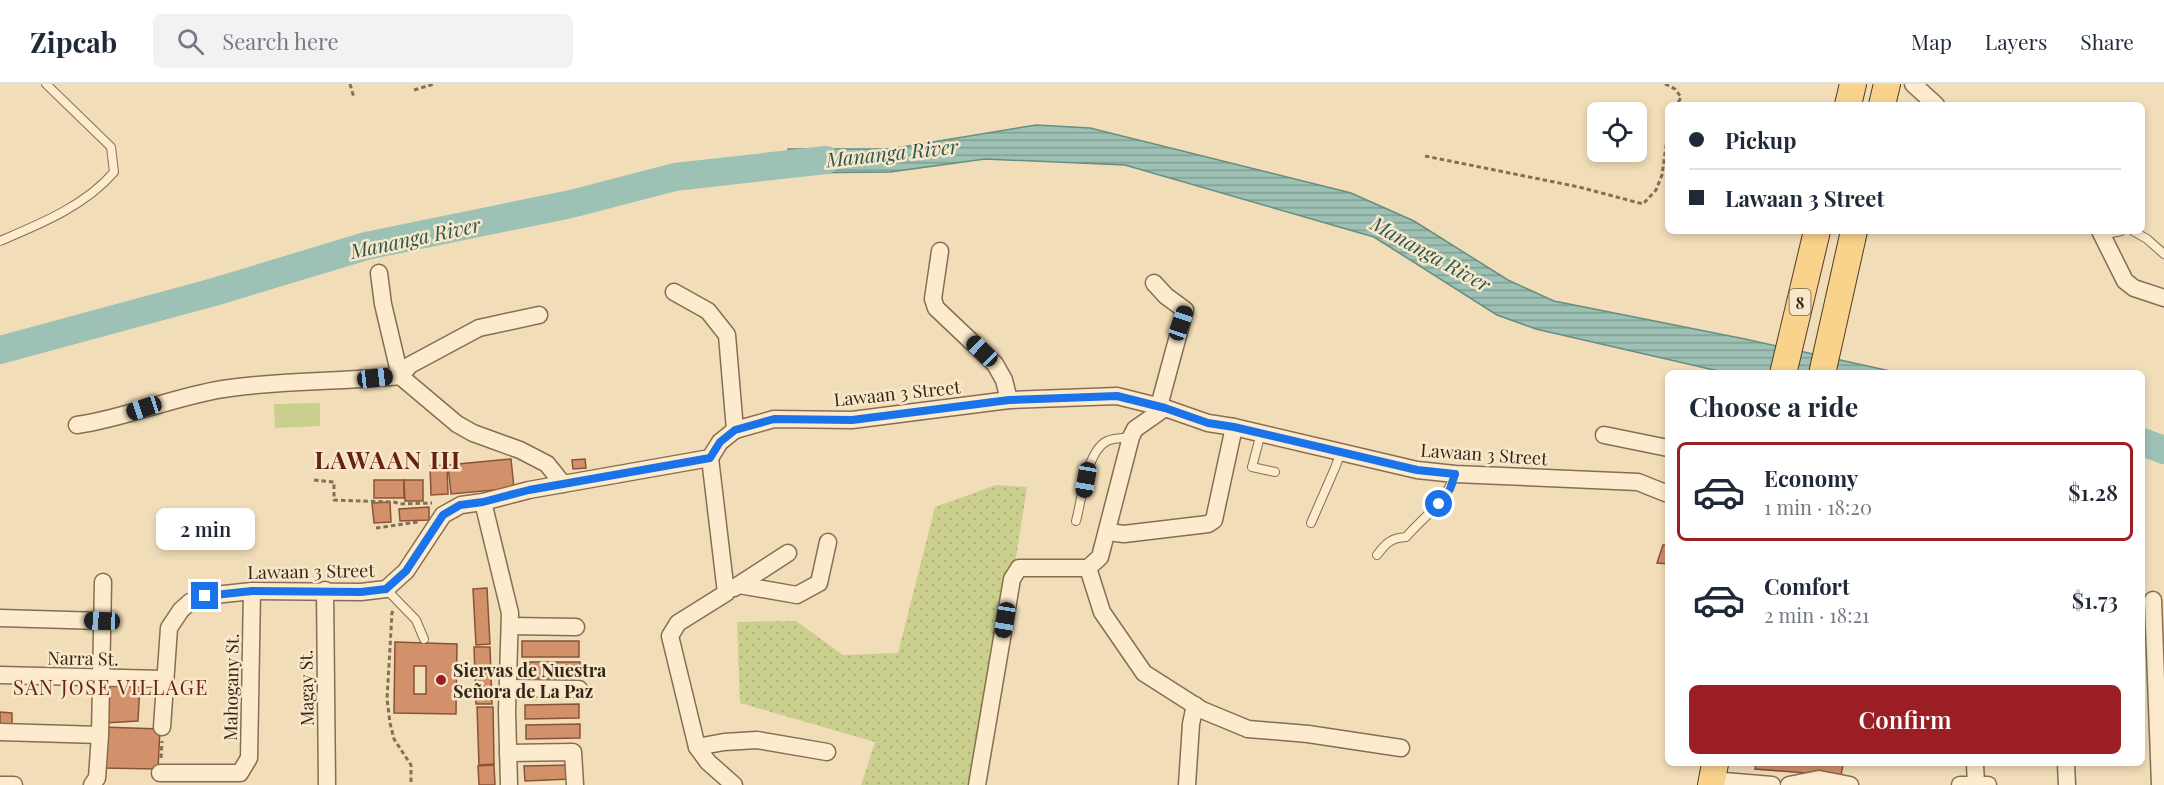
<!DOCTYPE html>
<html lang="en">
<head>
<meta charset="utf-8">
<style>
  body { margin:0; font-family:"Playfair Display",serif; background:#f2f2f3; color:#1f2937; height:100vh; display:flex; flex-direction:column; font-size:22px; white-space:nowrap }
  * { box-sizing:border-box; margin:0 }
  p { font-size:20px; color:#747a83 }
  .icon { flex:none; width:33px; height:33px; fill:none; stroke:currentColor; stroke-width:2; stroke-linecap:round; stroke-linejoin:round }
  .map { position:relative; flex:1; overflow:hidden }
  .sheet { position:absolute; left:1665px; top:286px; width:480px; height:396px; display:flex; flex-direction:column; background:#fff; border-radius:9px; box-shadow:0 3px 9px #0003 }
  .sheet>* { flex:none }
  .top-card { position:absolute; left:1665px; top:18px; width:480px; height:132px; border-radius:9px; box-shadow:0 3px 9px #0003; display:grid; align-content:center; height:132px; padding:0 24px; background:#fff }
  .buttons { position:absolute; left:1587px; top:18px; display:grid; gap:12px }
  .buttons a { display:grid; place-items:center; width:60px; height:60px; border-radius:9px; background:#fff; box-shadow:0 3px 9px #0003; font-size:30px }
  .end { position:absolute; width:27px; height:27px; margin:-14px; border:8px solid #1a73e8; background:#fff; box-shadow:0 0 0 3px #fff }
  .from { border-radius:50% }
  .bubble { position:absolute; height:42px; border-radius:9px; background:#fff; box-shadow:0 3px 9px #0003; font-size:20px; font-weight:600; line-height:42px; text-align:center }
  .car { position:absolute; width:18px; height:36px; margin:-18px -9px; border-radius:8px; box-shadow:0 0 4px 2px #0007; background:linear-gradient(#222 24%,#8ab4d8 0 40%,#222 0 76%,#8ab4d8 0 86%,#222 0) }
  .top-card b { display:flex; align-items:center; gap:21px; height:57px; font-size:22px }
  .top-card b+b { border-top:2px solid #e0e1e3 }
  .top-card i { width:15px; height:15px; background:#1f2937 }
  ul { padding:0; list-style:none }
  li { display:flex; align-items:center; gap:18px; height:99px; margin:0 12px 9px; padding:0 12px; border:3px solid transparent; border-radius:9px }
  li div { flex:1 }
  li b { display:block; font-size:22px }
  li em { font-style:normal; font-weight:600 }
  li.on { border-color:#9c1e25 }
  li>.icon { width:54px; height:54px; stroke-width:1.5 }
  h2 { padding:0 24px; font-size:27px; line-height:72px }
  .primary-button { display:flex; gap:12px; margin-top:auto; padding:12px 24px }
  .primary-button a { flex:1; height:69px; border-radius:9px; background:#9c1e25; color:#fff; font-size:24px; font-weight:600; line-height:69px; text-align:center }
  header { display:flex; align-items:center; gap:36px; box-sizing:border-box; height:84px; padding:0 30px; background:#fff; border-bottom:2px solid #e0e1e3 }
  header strong { font-size:28px }
  nav { display:flex; gap:33px; margin-inline-start:auto; font-size:21px }
  .search { width:420px; height:54px; background:#f2f2f3; display:flex; align-items:center; gap:15px; box-sizing:border-box; padding:0 21px; border-radius:9px; color:#747a83; font-size:22px }
  .map>svg:first-child { display:block }
  .grass { fill:url(#grass-dots) }
  .pitch { fill:#cbcf8d }
  .water { fill:url(#water-rules); stroke:#668e82; stroke-width:1.5 }
  .lines { fill:none; stroke-linecap:round; stroke-linejoin:round }
  .river { stroke:#9ec1b5; stroke-width:28 }
  .building { fill:#d3916b; stroke:#895337; stroke-width:1.5; fill-rule:evenodd }
  .lane-casing { stroke:#886d53; stroke-width:10 }
  .street-casing { stroke:#886d53; stroke-width:19 }
  .primary-casing { stroke:#553b28; stroke-width:28 }
  .path { stroke:#886d53; stroke-width:3; stroke-dasharray:4.5 3; stroke-linecap:butt }
  .lane { stroke:#fcebcc; stroke-width:8 }
  .street { stroke:#fcebcc; stroke-width:16 }
  .primary { stroke:#f9d28c; stroke-width:26 }
  .route { stroke:#1a73e8; stroke-width:8 }
  .poi-dot { fill:#9c1e25; stroke:#f8e8c9; stroke-width:2 }
  .labels { text-anchor:middle; dominant-baseline:central; stroke-width:5; stroke-linejoin:round; paint-order:stroke }
  .shield { fill:#f8e8c9; stroke:#70604e; stroke-width:1.5 }
  .shield-label { font-size:16px; font-weight:bold; fill:#362619 }
  .street-label { font-size:18px; fill:#362619; stroke:#f8e8c9 }
  .poi-label { font-size:18px; font-weight:bold; fill:#362619; stroke:#f8e8c9; text-anchor:start }
  .water-label { font-size:20px; font-style:italic; fill:#275752; stroke:#f8e8c9 }
  .neighbourhood-label { font-size:20px; letter-spacing:1.5px; fill:#662215; stroke:#f8e8c9 }
  .district-label { font-size:24px; font-weight:bold; letter-spacing:1.5px; fill:#662215; stroke:#f8e8c9 }
</style>
</head>
<body>
<header>
<strong>Zipcab</strong>
<div class="search"><svg class="icon" aria-label="search" viewBox="0 0 24 24"><circle cx="10" cy="10" r="6"/><path d="M15 15l6 6"/></svg>Search here</div>
<nav><a>Map</a><a>Layers</a><a>Share</a></nav>
</header>
<div class="map">
<svg width="2164" height="701" viewBox="0 0 2164 701">
  <defs>
    <pattern id="grass-dots" width="8" height="8" patternUnits="userSpaceOnUse" patternTransform="scale(1.5)"><rect width="8" height="8" fill="#cbcf8d"/><path d="M2 2h.1M6 6h.1" fill="none" stroke="#afb279" stroke-width="1.8" stroke-linecap="round"/></pattern>
    <pattern id="water-rules" width="6" height="5" patternUnits="userSpaceOnUse" patternTransform="scale(1.5)"><rect width="6" height="5" fill="#9ec1b5"/><path d="M0 2.5h6" fill="none" stroke="#829d92"/></pattern>
  </defs>
  <rect width="100%" height="100%" fill="#f1deb9"/>
  <path class="grass" d="M996 401 1027 403 981 701H861L875 658 740 619 737 538 796 537 843 571 898 569 935 423Z"/>
  <path class="pitch" d="M320 319V342L275 344 274 320Z"/>
  <path class="water" d="M1036 41 1090 44 1351 109 1414 137 1508 196 1554 217 1745 255 1899 289H1727L1536 245 1497 231 1374 153 1125 81 985 75 890 88 789 89 788 65H890Z"/>
  <g class="lines">
    <g class="river">
      <path d="M0 266 214 208 366 162 571 120 675 93 826 76"/>
      <path d="M2142 358 2164 366"/>
    </g>
  </g>
  <g class="building">
    <path d="M511 375 514 404 451 410 448 381Z"/>
    <path d="M585 375 586 384 573 385 572 376Z"/>
    <path d="M447 381 448 410 431 411 430 382Z"/>
    <rect x="374" y="396" width="30" height="18"/>
    <path d="M404 396H423V417H405Z"/>
    <path d="M390 418 391 438 374 439 372 419Z"/>
    <path d="M429 423V436L400 437 399 425Z"/>
    <path d="M1663 461H1668V480L1657 479Z"/>
    <path d="M487 504 490 560 476 561 473 505Z"/>
    <rect x="522" y="557" width="57" height="16"/>
    <path d="M395 558 457 560 456 630 394 629ZM414 582H426V610H414Z"/>
    <path d="M474 563H490L492 620H476Z"/>
    <rect x="523" y="578" width="57" height="16"/>
    <path d="M140 601 138 637 104 639 105 602Z"/>
    <path d="M579 620V634L525 635V621Z"/>
    <path d="M477 623H493L494 680 479 681Z"/>
    <path d="M0 628 12 629V644H0Z"/>
    <path d="M580 640V654L526 655V641Z"/>
    <path d="M102 643 160 645 158 685 101 684Z"/>
    <path d="M1756 680H1843L1841 692 1755 685Z"/>
    <path d="M494 681 495 701H479L478 682Z"/>
    <path d="M571 681V695L525 697 524 682Z"/>
  </g>
  <g class="lines">
    <g class="lane-casing">
      <g id="lane">
        <path d="M2133 147 2147 155 2164 170"/>
        <path d="M2102 151 2121 147"/>
        <path d="M0 157C40 140 85 122 114 88L111 63 46 0"/>
        <path d="M1261 349 1252 383 1275 388"/>
        <path d="M1076 437C1082 415 1086 368 1107 357 1113 354 1124 354 1131 353"/>
        <path d="M1311 439 1335 384 1341 368"/>
        <path d="M1377 471C1386 459 1391 454 1406 453 1427 429 1444 421 1455 390"/>
        <path d="M386 505 416 536 424 555"/>
      </g>
    </g>
    <g class="street-casing">
      <g id="street">
        <path d="M1913 0 1936 21"/>
        <path d="M2100 147 2125 197 2134 204 2164 214"/>
        <path d="M940 167 933 215 936 224 995 280 1004 296 1009 316"/>
        <path d="M379 189 383 220 400 292 457 340 473 349 520 366 547 380 563 400"/>
        <path d="M1154 199 1166 212 1185 226 1159 322"/>
        <path d="M674 208 708 227 727 251 735 346"/>
        <path d="M77 341C126 334 173 313 223 305 281 296 341 298 400 292L410 281 479 244 539 231"/>
        <path d="M1604 351 1668 364"/>
        <path d="M710 374 726 509 678 539 670 552 697 663 708 678 734 701"/>
        <path d="M483 418 510 529 507 627 509 701"/>
        <path d="M1108 448 1124 450 1208 440 1214 436 1234 343"/>
        <path d="M1088 484 1102 528 1144 589 1202 626 1248 645 1308 650 1401 664"/>
        <path d="M739 501 797 511 819 499 828 458"/>
        <path d="M734 504 788 469"/>
        <path d="M325 506 327 701"/>
        <path d="M2153 516 2160 701"/>
        <path d="M0 534 102 537"/>
        <path d="M510 542 576 543"/>
        <path d="M0 591 164 595"/>
        <path d="M509 604 579 605"/>
        <path d="M162 643 169 544 181 526 190 518 205 512 252 507 361 508 386 505 406 487 443 431 461 421 483 418 529 406 710 374 720 358 735 346 774 335 852 336 1009 316 1117 312 1165 324 1208 339 1234 343 1417 386 1455 390 1638 398 1668 410"/>
        <path d="M0 648 100 651"/>
        <path d="M697 663 724 658 757 656 827 668"/>
        <path d="M508 669 573 668 575 701"/>
        <path d="M1975 680 1976 701"/>
        <path d="M2066 680 2067 701"/>
        <path d="M160 689H240L249 674 252 507"/>
        <path d="M1712 696 1772 701"/>
        <path d="M0 701H14"/>
        <path d="M92 701 97 694 100 651 103 498"/>
        <path d="M977 701 1012 495 1019 484H1088L1100 473 1131 353 1135 345 1165 324"/>
        <path d="M1187 701 1191 640 1195 621"/>
        <path d="M1789 701 1819 695 1850 701"/>
        <path d="M1960 701H1988"/>
      </g>
    </g>
    <g class="primary-casing">
      <g id="primary">
        <path d="M1848 21 1853 0"/>
        <path d="M1882 21 1887 0"/>
        <path d="M1783 290 1817 147"/>
        <path d="M1822 290 1854 147"/>
        <path d="M1711 701 1715 680"/>
      </g>
    </g>
    <g class="path">
      <path d="M350 0 354 14"/>
      <path d="M1665 0 1675 5 1681 13 1677 21"/>
      <path d="M414 6 434 0"/>
      <path d="M1425 72 1579 103 1643 120 1656 106 1662 91 1668 48"/>
      <path d="M314 396 334 398V416L394 418 400 420 432 419"/>
      <path d="M376 444 418 438"/>
      <path d="M393 527 392 529 387 615 390 639 394 655 411 681V701"/>
      <path d="M161 674 162 657"/>
    </g>
    <use href="#lane" class="lane"/>
    <use href="#street" class="street"/>
    <use href="#primary" class="primary"/>
  </g>
  <g class="lines">
    <path class="route" d="M205 512 252 507 361 508 386 505 406 487 443 431 460 421 483 418 529 406 710 374 720 358 735 346 774 335 852 336 1009 316 1117 312 1165 324 1208 339 1234 343 1417 386 1455 390 1450 405 1439 420"/>
  </g>
  <circle class="poi-dot" cx="441" cy="596" r="6"/>
  <g class="labels">
    <rect class="shield" x="1789.5" y="205" width="21" height="26" rx="4.5"/>
    <g class="shield-label">
      <text x="1800" y="218">8</text>
    </g>
    <g class="street-label">
      <text transform="translate(897 309) rotate(-6)">Lawaan 3 Street</text>
      <text transform="translate(1484 370) rotate(4)">Lawaan 3 Street</text>
      <text transform="translate(311 487) rotate(-1)">Lawaan 3 Street</text>
      <text transform="translate(83 574) rotate(1)">Narra St.</text>
      <text transform="translate(231 603) rotate(-89)">Mahogany St.</text>
      <text transform="translate(306 604) rotate(-91)">Magay St.</text>
    </g>
    <g class="poi-label">
      <text x="453" y="586">Siervas de Nuestra<tspan x="453" dy="21">Señora de La Paz</tspan></text>
    </g>
    <g class="water-label">
      <text transform="translate(892 68) rotate(-6)">Mananga River</text>
      <text transform="translate(415 153) rotate(-12)">Mananga River</text>
      <text transform="translate(1431 169) rotate(29)">Mananga River</text>
    </g>
    <g class="neighbourhood-label">
      <text x="111" y="602">SAN JOSE VILLAGE</text>
    </g>
    <g class="district-label">
      <text x="388" y="375">LAWAAN III</text>
    </g>
  </g>
</svg>
<div class="buttons">
<a><svg class="icon" aria-label="locate" viewBox="0 0 24 24"><circle cx="12" cy="12" r="6"/><path d="M12 2v4M12 18v4M2 12h4M18 12h4"/></svg></a>
</div>
<i class="end from" style="left:1439px;top:420px"></i>
<i class="end" style="left:205px;top:512px"></i>
<div class="bubble" style="left:156px;top:424px;width:99px">2 min</div>
<i class="car" style="left:1181px;top:239px;rotate:19deg"></i>
<i class="car" style="left:982px;top:267px;rotate:314deg"></i>
<i class="car" style="left:375px;top:294px;rotate:83deg"></i>
<i class="car" style="left:144px;top:324px;rotate:252deg"></i>
<i class="car" style="left:1086px;top:396px;rotate:190deg"></i>
<i class="car" style="left:1005px;top:536px;rotate:189deg"></i>
<i class="car" style="left:102px;top:537px;rotate:272deg"></i>
<div class="top-card">
<b><i class="from"></i>Pickup</b>
<b><i></i>Lawaan 3 Street</b>
</div>
<section class="sheet">
<h2>Choose a ride</h2>
<ul>
<li class="on"><svg class="icon" aria-label="car" viewBox="0 0 24 24"><path d="M5 17H2v-5l4-1 3-4h7l3 4 3 1v5h-3M9 17h6M6 11h13"/><circle cx="7" cy="17" r="2"/><circle cx="17" cy="17" r="2"/></svg><div><b>Economy</b><p>1 min · 18:20</p></div><em>$1.28</em></li>
<li><svg class="icon" aria-label="car" viewBox="0 0 24 24"><path d="M5 17H2v-5l4-1 3-4h7l3 4 3 1v5h-3M9 17h6M6 11h13"/><circle cx="7" cy="17" r="2"/><circle cx="17" cy="17" r="2"/></svg><div><b>Comfort</b><p>2 min · 18:21</p></div><em>$1.73</em></li>
</ul>
<div class="primary-button"><a>Confirm</a></div>
</section>
</div>
</body>
</html>
